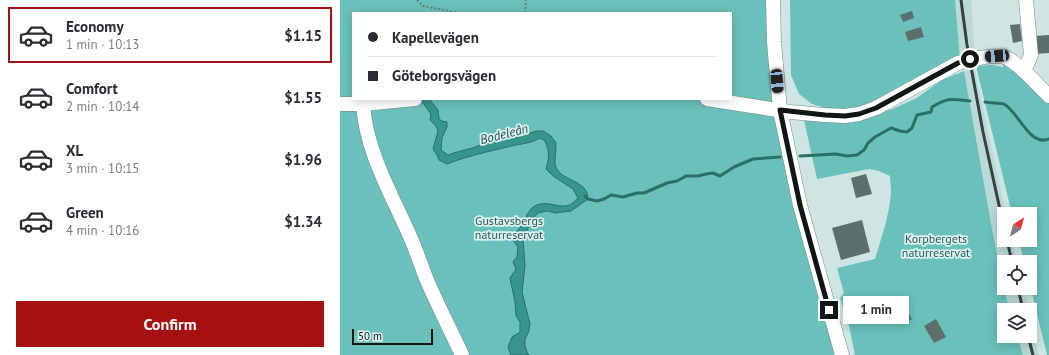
<!DOCTYPE html>
<html lang="en">
<head>
<meta charset="utf-8">
<style>
  body { margin:0; font-family:"PT Sans",sans-serif; background:#f2f2f3; color:#2b2b33; height:100vh; display:flex; flex-direction:column; font-size:15px; white-space:nowrap }
  * { box-sizing:border-box; margin:0 }
  p { font-size:13px; color:#7c7c81 }
  .icon { flex:none; width:22px; height:22px; fill:none; stroke:currentColor; stroke-width:2; stroke-linecap:round; stroke-linejoin:round }
  .map { position:relative; flex:1; overflow:hidden }
  .sheet { display:flex; flex-direction:column; background:#fff; width:340px }
  .sheet>* { flex:none }
  .guide { position:absolute; left:12px; top:12px; width:380px; height:88px; border-radius:0px; box-shadow:0 2px 10px #0003; display:grid; align-content:center; height:88px; padding:0 16px; background:#fff }
  .needle { width:26px; rotate:37deg }
  .tools { position:absolute; left:657px; top:207px; display:grid; gap:8px }
  .tools a { display:grid; place-items:center; width:40px; height:40px; border-radius:0px; background:#fff; box-shadow:0 2px 10px #0003; font-size:20px }
  .scale { position:absolute; left:12px; bottom:10px; width:81px; box-sizing:border-box; padding-left:4px; border:2px solid #0f1615; border-top:0; font-size:11px; line-height:14px; white-space:nowrap; color:#0f1615; -webkit-text-stroke:3px #dcf2f0; paint-order:stroke }
  .end { position:absolute; width:18px; height:18px; margin:-9px; border:5px solid #0f1615; background:#fff; box-shadow:0 0 0 2px #fff }
  .from { border-radius:50% }
  .bubble { position:absolute; height:28px; border-radius:0px; background:#fff; box-shadow:0 2px 10px #0003; font-size:13px; font-weight:800; line-height:28px; text-align:center }
  .car { position:absolute; width:12px; height:24px; margin:-12px -6px; border-radius:5px; box-shadow:0 0 3px 1px #0007; background:linear-gradient(#222 24%,#8ab4d8 0 40%,#222 0 76%,#8ab4d8 0 86%,#222 0) }
  .guide b { display:flex; align-items:center; gap:14px; height:38px; font-size:15px }
  .guide b+b { border-top:1px solid #e1e1e2 }
  .guide i { width:10px; height:10px; background:#2b2b33 }
  ul { padding:7px 0 0; list-style:none }
  li { display:flex; align-items:center; gap:12px; height:56px; margin:0 8px 6px; padding:0 8px; border:2px solid transparent; border-radius:0px }
  li div { flex:1 }
  li b { display:block; font-size:15px }
  li em { font-style:normal; font-weight:800 }
  li.active { border-color:#a61012 }
  li>.icon { width:36px; height:36px; stroke-width:1.5 }
  .button { display:flex; gap:8px; margin-top:auto; padding:8px 16px }
  .button a { flex:1; height:46px; border-radius:0px; background:#a61012; color:#fff; font-size:16px; font-weight:800; line-height:46px; text-align:center }
  main { display:flex; flex:1; min-height:0 }
  .map>svg:first-child { display:block }
  .built { fill:#bbdad7 }
  .green { fill:#6ac1bb; fill-rule:evenodd }
  .water { fill:#38948e; stroke:#2c6e6a }
  .lines { fill:none; stroke-linecap:round; stroke-linejoin:round }
  .stream { stroke:#2c6e6a; stroke-width:3 }
  .building { fill:#5c6f6d }
  .minor-casing { stroke:#768a88; stroke-width:15 }
  .path { stroke:#6f7e7c; stroke-width:2; stroke-dasharray:2 2; stroke-linecap:butt }
  .minor { stroke:#fff; stroke-width:14 }
  .rail { stroke:#37413f; stroke-width:3 }
  .route { stroke:#0f1615; stroke-width:5 }
  .labels { text-anchor:middle; dominant-baseline:central; stroke-width:3.5; stroke-linejoin:round; paint-order:stroke }
  .park-label { font-size:12px; fill:#295c59; stroke:#dcf2f0 }
  .water-label { font-size:13px; font-style:italic; fill:#205450; stroke:#dcf2f0 }
</style>
</head>
<body>
<main>
<section class="sheet">
<ul>
<li class="active"><svg class="icon" aria-label="car" viewBox="0 0 24 24"><path d="M5 17H2v-5l4-1 3-4h7l3 4 3 1v5h-3M9 17h6M6 11h13"/><circle cx="7" cy="17" r="2"/><circle cx="17" cy="17" r="2"/></svg><div><b>Economy</b><p>1 min · 10:13</p></div><em>$1.15</em></li>
<li><svg class="icon" aria-label="car" viewBox="0 0 24 24"><path d="M5 17H2v-5l4-1 3-4h7l3 4 3 1v5h-3M9 17h6M6 11h13"/><circle cx="7" cy="17" r="2"/><circle cx="17" cy="17" r="2"/></svg><div><b>Comfort</b><p>2 min · 10:14</p></div><em>$1.55</em></li>
<li><svg class="icon" aria-label="car" viewBox="0 0 24 24"><path d="M5 17H2v-5l4-1 3-4h7l3 4 3 1v5h-3M9 17h6M6 11h13"/><circle cx="7" cy="17" r="2"/><circle cx="17" cy="17" r="2"/></svg><div><b>XL</b><p>3 min · 10:15</p></div><em>$1.96</em></li>
<li><svg class="icon" aria-label="car" viewBox="0 0 24 24"><path d="M5 17H2v-5l4-1 3-4h7l3 4 3 1v5h-3M9 17h6M6 11h13"/><circle cx="7" cy="17" r="2"/><circle cx="17" cy="17" r="2"/></svg><div><b>Green</b><p>4 min · 10:16</p></div><em>$1.34</em></li>
</ul>
<div class="button"><a>Confirm</a></div>
</section>
<div class="map">
<svg width="709" height="355" viewBox="0 0 709 355">
  <rect width="100%" height="100%" fill="#cfe5e3"/>
  <g class="built">
    <path d="M615 0H631L635 55 620 59Z"/>
    <path d="M634 67 666 214H664V240H672L677 262H664V287L652 229 624 71Z"/>
    <path d="M664 288H684L689 310H669Z"/>
    <path d="M690 316 699 355H677L674 336H690Z"/>
  </g>
  <g class="green">
    <path d="M0 0H433L436 87 501 355H0ZM13 13H391V99H13Z"/>
    <path d="M450 0H615L620 59 545 97 518 109 492 110 472 104 459 94 451 75Z"/>
    <path d="M663 64 671 70 680 75 709 99V355H707L690 285V262H684L679 240H690V214H672L636 66 652 65 663 67Z"/>
    <path d="M624 71 652 229 666 297 670 310H664V336H677L683 355H515L509 326 500 298 504 293 497 268 535 259C541 239 550 213 551 192 551 186 550 181 550 176L539 171 529 169 477 179 464 120 518 121 552 109 575 99 602 80Z"/>
  </g>
  <path class="water" d="M80 99H89L98 110 99 118 101 121 107 122V127L102 138 101 150 108 155C123 149 141 149 152 137H178L182 134H188L196 131H203L211 136 216 143C216 149 215 158 215 163 217 182 248 178 248 199L231 211 216 213 207 211 198 213 192 220 186 233 183 239 185 266 182 292 190 324 189 331 185 339V346L187 352 189 355H171L168 347 172 337 180 332V322L176 316 175 302 170 278 176 269 173 262 177 257 178 247 173 240V234C174 233 176 232 178 230 185 223 187 208 197 205 213 199 224 215 238 198L233 189 213 176 206 169C209 157 210 153 205 141L200 138C190 144 178 144 167 147 147 152 127 156 107 164L99 160 97 155 93 149 98 131 96 126 90 120 91 114Z"/>
  <g class="lines">
    <g class="stream">
      <path d="M645 102C649 103 660 103 664 104 678 111 689 147 709 139"/>
      <path d="M460 156 496 154 507 156 517 155 524 150 528 143 535 137 551 128 560 131 567 132 572 128 577 115 591 112 592 107C609 97 611 99 630 101"/>
      <path d="M245 196 248 199 257 201 264 199 271 195 283 197 297 193H304L327 183 337 181 346 176H358L366 174 373 173 380 176 394 167 413 159 440 157"/>
    </g>
  </g>
  <g class="building">
    <path d="M572 11 574 18 563 22 560 15Z"/>
    <path d="M680 24 682 41 673 43 670 25Z"/>
    <path d="M581 27 584 37 568 41 565 32Z"/>
    <path d="M709 35V53L695 54 694 36Z"/>
    <path d="M526 174 532 194 516 198 511 178Z"/>
    <path d="M522 220 530 252 501 260 492 228Z"/>
    <path d="M567 310 572 319 562 324 557 316Z"/>
    <path d="M596 319 606 337 594 343 584 326Z"/>
  </g>
  <g class="lines">
    <g class="minor-casing">
      <g id="minor">
        <path d="M433 0 434 42 440 110 460 205 502 355"/>
        <path d="M684 71 691 55 686 0"/>
        <path d="M367 99 450 112 485 115 505 116 519 114 536 108 618 63C629 60 656 53 667 58 681 65 697 85 709 96"/>
        <path d="M0 104H23L75 99"/>
        <path d="M23 104C26 153 53 196 72 241 77 253 81 265 86 278 97 304 110 329 122 355"/>
      </g>
    </g>
    <g class="path">
      <path d="M77 0 83 6 120 13"/>
      <path d="M185 13 186 0"/>
    </g>
    <use href="#minor" class="minor"/>
    <g class="rail">
      <path d="M621 0 627 45 643 132 664 228"/>
      <path d="M667 240 672 262"/>
      <path d="M678 288 683 310"/>
      <path d="M688 336 693 355"/>
    </g>
  </g>
  <g class="lines">
    <path class="route" d="M489 310 460 205 440 110 485 115 505 116 519 114 536 108 618 63 630 59"/>
  </g>
  <g class="labels">
    <g class="park-label">
      <text x="169" y="220">Gustavsbergs<tspan x="169" dy="14">naturreservat</tspan></text>
      <text x="596" y="238">Korpbergets<tspan x="596" dy="14">naturreservat</tspan></text>
    </g>
    <g class="water-label">
      <text transform="translate(164 134) rotate(-14)">Bodeleån</text>
    </g>
  </g>
</svg>
<div class="tools">
<a><svg class="needle" viewBox="-14 -14 28 28"><path d="M0-13l5 13h-10z" fill="#e53935"/><path d="M0 13l5-13h-10z" fill="#7c7c81"/></svg></a>
<a><svg class="icon" aria-label="locate" viewBox="0 0 24 24"><circle cx="12" cy="12" r="6"/><path d="M12 2v4M12 18v4M2 12h4M18 12h4"/></svg></a>
<a><svg class="icon" aria-label="layers" viewBox="0 0 24 24"><path d="M12 4l9 5-9 5-9-5zM3 14l9 5 9-5"/></svg></a>
</div>
<div class="scale">50 m</div>
<i class="end from" style="left:630px;top:59px"></i>
<i class="end" style="left:489px;top:310px"></i>
<div class="bubble" style="left:503px;top:296px;width:66px">1 min</div>
<i class="car" style="left:657px;top:56px;rotate:266deg"></i>
<i class="car" style="left:437px;top:81px;rotate:175deg"></i>
<div class="guide">
<b><i class="from"></i>Kapellevägen</b>
<b><i></i>Göteborgsvägen</b>
</div>
</div>
</main>
</body>
</html>
